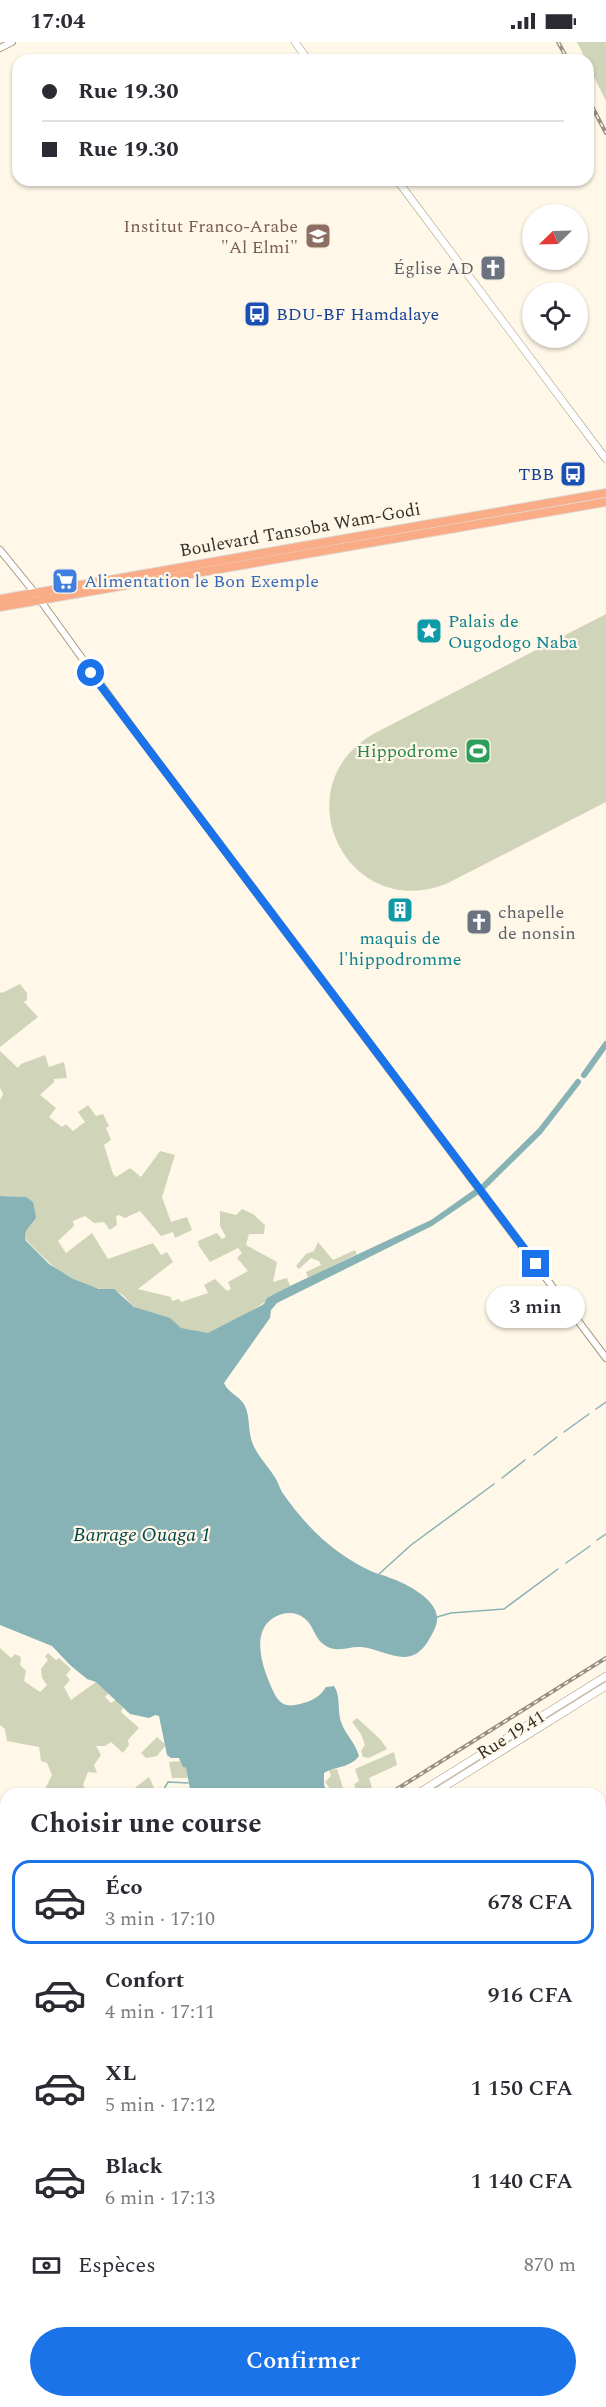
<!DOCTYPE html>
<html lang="fr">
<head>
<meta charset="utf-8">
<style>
  body { margin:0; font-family:Spectral,serif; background:#f7f7f7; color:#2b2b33; height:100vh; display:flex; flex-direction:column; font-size:22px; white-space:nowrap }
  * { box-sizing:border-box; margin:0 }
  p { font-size:20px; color:#7c7c81 }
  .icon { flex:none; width:33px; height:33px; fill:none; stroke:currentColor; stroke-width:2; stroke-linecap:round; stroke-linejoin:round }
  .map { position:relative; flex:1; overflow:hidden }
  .side { position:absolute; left:0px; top:1746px; width:606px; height:620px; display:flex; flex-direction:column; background:#fff; border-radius:18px 18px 0 0; box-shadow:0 2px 4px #0004 }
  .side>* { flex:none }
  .guide { position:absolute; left:12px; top:12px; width:582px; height:132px; border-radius:18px; box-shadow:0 2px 4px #0004; display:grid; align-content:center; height:132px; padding:0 30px; background:#fff }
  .needle { width:39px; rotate:247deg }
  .buttons { position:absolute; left:522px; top:162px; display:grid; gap:12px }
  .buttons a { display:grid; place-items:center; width:66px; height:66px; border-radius:50%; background:#fff; box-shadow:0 2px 4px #0004; font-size:30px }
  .end { position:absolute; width:27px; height:27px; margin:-14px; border:8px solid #1a73e8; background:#fff; box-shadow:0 0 0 3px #fff }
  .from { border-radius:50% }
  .bubble { position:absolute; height:42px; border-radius:21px; background:#fff; box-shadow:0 2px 4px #0004; font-size:20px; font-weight:600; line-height:42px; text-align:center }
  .guide b { display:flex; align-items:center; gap:21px; height:57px; font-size:22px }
  .guide b+b { border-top:2px solid #e1e1e2 }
  .guide i { width:15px; height:15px; background:#2b2b33 }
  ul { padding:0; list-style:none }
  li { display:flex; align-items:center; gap:18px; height:84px; margin:0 12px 9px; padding:0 18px; border:3px solid transparent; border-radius:18px }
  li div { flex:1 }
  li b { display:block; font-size:22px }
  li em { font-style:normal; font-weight:600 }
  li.current { border-color:#1a73e8 }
  li>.icon { width:54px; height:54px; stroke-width:1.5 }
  h2 { padding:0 30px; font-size:27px; line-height:72px }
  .pay { display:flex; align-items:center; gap:15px; height:66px; padding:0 30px; font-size:22px }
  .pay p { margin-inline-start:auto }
  .button { display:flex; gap:12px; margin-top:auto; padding:12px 30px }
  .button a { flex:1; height:69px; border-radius:36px; background:#1a73e8; color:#fff; font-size:24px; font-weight:600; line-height:69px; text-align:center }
  .status { display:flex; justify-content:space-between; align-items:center; height:42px; padding:0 30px; background:#fff; direction:ltr }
  .status svg { height:16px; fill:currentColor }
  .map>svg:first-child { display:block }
  .green { fill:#d0d5b9 }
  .water { fill:#87b3b7 }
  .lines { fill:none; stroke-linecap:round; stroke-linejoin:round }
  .stream { stroke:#87b3b7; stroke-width:1.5 }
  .canal { stroke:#87b3b7; stroke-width:6 }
  .river { stroke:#87b3b7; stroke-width:10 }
  .tertiary-casing { stroke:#a59981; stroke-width:8 }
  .secondary-casing { stroke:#a59981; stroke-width:8 }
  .primary-casing { stroke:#dfdedd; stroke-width:10 }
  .tertiary { stroke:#fff; stroke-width:6 }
  .secondary { stroke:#fff; stroke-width:7 }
  .primary { stroke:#f9ac86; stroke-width:8 }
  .rail-casing { stroke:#969083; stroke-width:4 }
  .rail { stroke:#fff7e7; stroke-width:1.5; stroke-dasharray:4.5; stroke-linecap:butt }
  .route { stroke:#1a73e8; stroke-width:8 }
  .labels { text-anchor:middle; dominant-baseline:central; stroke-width:4.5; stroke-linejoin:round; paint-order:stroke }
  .education-label { font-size:18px; fill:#785e54; stroke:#fff7e7; text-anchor:end }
  .worship-label { font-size:18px; fill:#5b616d; stroke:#fff7e7; text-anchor:end }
  .transit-label { font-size:18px; fill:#164399; stroke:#fff7e7; text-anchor:start }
  .street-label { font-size:18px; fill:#373228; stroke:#fff7e7 }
  .shop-label { font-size:18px; fill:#366cbe; stroke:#fff7e7; text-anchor:start }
  .culture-label { font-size:18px; fill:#0d838f; stroke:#fff7e7; text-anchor:start }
  .leisure-label { font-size:18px; fill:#27864d; stroke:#fff7e7; text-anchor:end }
  .water-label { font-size:20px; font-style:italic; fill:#00454b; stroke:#fff7e7 }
</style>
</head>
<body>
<div class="status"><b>17:04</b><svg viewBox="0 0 49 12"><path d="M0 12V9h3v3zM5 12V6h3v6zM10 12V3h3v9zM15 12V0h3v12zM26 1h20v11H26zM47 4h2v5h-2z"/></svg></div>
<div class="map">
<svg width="606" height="2365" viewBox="0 0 606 2365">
  <rect width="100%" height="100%" fill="#fff7e7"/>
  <g class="green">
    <path d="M577 0H606V59L588 23V18H586Z"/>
    <path d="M606 572V760L448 841C347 883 280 744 375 691Z"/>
    <path d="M20 942 27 951V958L24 960 38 975 0 1005V950L2 951Z"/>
    <path d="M0 1009 18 1026 21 1022 45 1013 49 1025 64 1020 67 1036 54 1037V1040L40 1053 56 1066 49 1075 62 1085 66 1082 73 1089 85 1080 78 1070 88 1063 96 1074 103 1072 109 1084 106 1086 111 1098 104 1103 113 1132 116 1135 130 1126 141 1135 160 1109 175 1113 162 1155 171 1180 187 1175 192 1188 175 1196 173 1190 161 1194 140 1169 125 1176 119 1173 116 1174 117 1183 110 1188 104 1180 94 1181 85 1174 73 1179 74 1184 58 1199 66 1211 92 1191 108 1217 153 1201 161 1213 167 1210 173 1220 138 1247 171 1255 172 1259 179 1257 181 1260 208 1251 204 1243 215 1237 227 1249 231 1247 228 1240 248 1229 237 1216 242 1211 238 1206 210 1220 199 1204 198 1199 217 1191 222 1197 226 1195 220 1184V1169L236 1173 242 1167 253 1172 265 1183 264 1192H249L246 1203 277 1220 273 1240 287 1236 290 1244C273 1253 221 1293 203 1292 186 1290 151 1275 136 1266 129 1262 126 1254 119 1251 111 1247 104 1248 97 1246 70 1240 51 1224 33 1205 23 1195 21 1191 34 1180L26 1155 0 1154V1058L3 1052 0 1046Z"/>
    <path d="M318 1200 333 1218 355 1208 357 1212 308 1236 306 1230 321 1223 319 1219 311 1216 299 1227 296 1224 306 1212 314 1209Z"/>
    <path d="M0 1606 11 1616 15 1612 21 1615 20 1623 26 1629 24 1639 40 1650 47 1643 42 1636 41 1627 48 1618 45 1615 48 1611 56 1618 59 1616 71 1627 66 1633 70 1638 64 1645 71 1658 96 1640 109 1651 105 1655 111 1661 116 1658 123 1666 121 1670 139 1686 128 1698 129 1703 123 1711 111 1700 105 1704H96L101 1713 94 1723 97 1731 88 1730 83 1743 89 1752H48L44 1749 52 1733 47 1721 41 1719 39 1705 7 1699 5 1687 0 1683Z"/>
    <path d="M357 1676 381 1698 387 1707 369 1716 363 1715 361 1709 365 1703 361 1692 352 1680Z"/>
    <path d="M157 1695 166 1703 157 1714 146 1716 141 1711Z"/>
    <path d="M394 1710 397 1723 369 1736 372 1746 357 1752 354 1742 359 1739 355 1727Z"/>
    <path d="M182 1719 183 1725 186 1726 188 1736H172L169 1720Z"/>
    <path d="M337 1727 345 1752H334L325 1740 331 1734 329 1728Z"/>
    <path d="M149 1735 156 1750 154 1752H134L132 1748Z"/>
    <path d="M6 2281V2360H96L97 2365H0V2282Z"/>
  </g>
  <g class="water">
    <path d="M475 1147 479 1152 432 1184 277 1261 271 1268 270 1276 224 1341C228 1351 240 1354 245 1364 250 1375 248 1388 252 1400 256 1412 267 1423 274 1434 278 1439 279 1445 282 1450 306 1485 335 1513 373 1530 379 1533 385 1533 390 1536 406 1541 436 1557 437 1575 438 1582 433 1590 430 1596 411 1631 386 1607 361 1605 349 1604 337 1611 326 1604 314 1597 314 1583 304 1576 298 1571 290 1570 282 1572 250 1582 260 1619 270 1642 273 1649 276 1657 282 1661 288 1665 294 1663 300 1662 311 1659 319 1656 326 1645L334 1644C341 1654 337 1668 341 1680 345 1692 355 1700 359 1714 350 1726 336 1724 324 1731V1743L328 1752H191L186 1726 183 1725 179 1716H171L167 1713 159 1674 155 1673 149 1676 130 1672 96 1640 87 1637 70 1623 52 1604 0 1583V1154L26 1155 33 1160 36 1175C32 1185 22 1187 26 1199L49 1222 73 1237 99 1247H114L134 1265 170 1276 181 1286 208 1291 264 1262 267 1256 290 1244 431 1178Z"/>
    <path d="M600 1945 606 1948V1981L600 1985Z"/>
  </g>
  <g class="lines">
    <g class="stream">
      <path d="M596 1367 606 1360"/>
      <path d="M564 1390 589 1372"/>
      <path d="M534 1413 557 1395"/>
      <path d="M502 1436 525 1418"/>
      <path d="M597 1498 606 1492"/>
      <path d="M566 1521 590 1504"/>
      <path d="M379 1532 411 1503 494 1442"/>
      <path d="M437 1575 451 1571 504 1567 558 1527"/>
      <path d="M161 1752 168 1740 188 1741"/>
      <path d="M600 1761H606"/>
      <path d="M600 2062 606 2071"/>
    </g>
    <g class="canal">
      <path d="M584 1033 606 1002"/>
      <path d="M484 1144 540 1089 578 1040"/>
    </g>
    <path class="river" d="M482 2365V2360"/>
    <g class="tertiary-casing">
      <g id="tertiary">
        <path d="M0 6 12 0"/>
        <path d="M0 508 35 551 131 684 606 1316"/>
      </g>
    </g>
    <g class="secondary-casing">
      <g id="secondary">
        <path d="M295 0 308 18"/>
        <path d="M397 138 606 417"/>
        <path d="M417 1752 606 1634"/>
        <path d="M433 1752 606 1644"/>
        <path d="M0 1863H6"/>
        <path d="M0 1870V1882"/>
      </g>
    </g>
    <g class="primary-casing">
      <g id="primary">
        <path d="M0 557 606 451"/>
        <path d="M0 565 606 460"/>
      </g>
    </g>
    <use href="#tertiary" class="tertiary"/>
    <use href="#secondary" class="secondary"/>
    <use href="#primary" class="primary"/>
    <g class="rail-casing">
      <g id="rail">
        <path d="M558 0 568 18"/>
        <path d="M588 57 606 91"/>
        <path d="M389 1752 606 1616"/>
        <path d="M0 1771 6 1773"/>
      </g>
    </g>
    <use href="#rail" class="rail"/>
  </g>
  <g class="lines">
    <path class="route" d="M91 631 536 1222"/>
  </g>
  <defs>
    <g id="school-square" transform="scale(1.35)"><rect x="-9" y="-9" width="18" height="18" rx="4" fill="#8d6e63" stroke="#fff7e7"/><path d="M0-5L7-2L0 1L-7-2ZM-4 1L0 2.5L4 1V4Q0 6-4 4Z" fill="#fff"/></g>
    <g id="church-square" transform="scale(1.35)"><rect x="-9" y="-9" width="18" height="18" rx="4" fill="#6b7280" stroke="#fff7e7"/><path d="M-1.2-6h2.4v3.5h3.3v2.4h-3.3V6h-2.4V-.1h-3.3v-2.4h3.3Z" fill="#fff"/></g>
    <g id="bus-square" transform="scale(1.35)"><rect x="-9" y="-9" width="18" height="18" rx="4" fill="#1a4fb4" stroke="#fff7e7"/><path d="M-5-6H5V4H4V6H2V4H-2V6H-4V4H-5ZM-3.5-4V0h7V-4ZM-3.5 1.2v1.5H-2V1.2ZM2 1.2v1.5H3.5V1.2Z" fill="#fff"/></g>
    <g id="supermarket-square" transform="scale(1.35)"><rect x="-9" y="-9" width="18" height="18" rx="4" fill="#3f7fe0" stroke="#fff7e7"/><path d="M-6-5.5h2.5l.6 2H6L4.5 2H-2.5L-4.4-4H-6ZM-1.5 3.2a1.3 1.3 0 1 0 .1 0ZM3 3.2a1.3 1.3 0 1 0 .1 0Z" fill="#fff"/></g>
    <g id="sight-square" transform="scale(1.35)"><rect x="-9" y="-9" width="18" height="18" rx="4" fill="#0f9aa8" stroke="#fff7e7"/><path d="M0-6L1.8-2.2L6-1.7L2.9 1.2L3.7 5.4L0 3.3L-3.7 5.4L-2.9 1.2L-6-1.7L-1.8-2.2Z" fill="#fff"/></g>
    <g id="stadium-square" transform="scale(1.35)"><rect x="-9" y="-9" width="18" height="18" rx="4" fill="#2e9e5b" stroke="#fff7e7"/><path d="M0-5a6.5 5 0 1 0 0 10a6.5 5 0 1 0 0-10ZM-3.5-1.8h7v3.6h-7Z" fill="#fff"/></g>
    <g id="building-square" transform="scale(1.35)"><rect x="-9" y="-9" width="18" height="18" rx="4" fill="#0f9aa8" stroke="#fff7e7"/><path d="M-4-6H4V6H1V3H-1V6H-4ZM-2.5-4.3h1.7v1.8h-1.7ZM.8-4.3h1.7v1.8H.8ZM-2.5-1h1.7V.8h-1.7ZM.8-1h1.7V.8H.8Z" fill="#fff"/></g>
  </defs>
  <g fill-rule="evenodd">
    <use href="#school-square" x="318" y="194"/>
    <use href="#church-square" x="493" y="226"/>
    <use href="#bus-square" x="257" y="272"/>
    <use href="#bus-square" x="573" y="432"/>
    <use href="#supermarket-square" x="65" y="539"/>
    <use href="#sight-square" x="429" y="589"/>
    <use href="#stadium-square" x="478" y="709"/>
    <use href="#building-square" x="400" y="868"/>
    <use href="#church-square" x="479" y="880"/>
  </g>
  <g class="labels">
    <g class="education-label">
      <text x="298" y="184">Institut Franco-Arabe<tspan x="298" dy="21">"Al Elmi"</tspan></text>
    </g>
    <g class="worship-label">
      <text x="474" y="226">Église AD</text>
      <text x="498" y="870" text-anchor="start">chapelle<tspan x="498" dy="21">de nonsin</tspan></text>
    </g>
    <g class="transit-label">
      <text x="276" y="272">BDU-BF Hamdalaye</text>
      <text x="554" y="432" text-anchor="end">TBB</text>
    </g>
    <g class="street-label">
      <text transform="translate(300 488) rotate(-10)">Boulevard Tansoba Wam-Godi</text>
      <text transform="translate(511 1693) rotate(-32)">Rue 19.41</text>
    </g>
    <g class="shop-label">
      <text x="84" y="539">Alimentation le Bon Exemple</text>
    </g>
    <g class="culture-label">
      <text x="448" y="579">Palais de<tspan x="448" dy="21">Ougodogo Naba</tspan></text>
      <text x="400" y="896" text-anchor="middle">maquis de<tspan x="400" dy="21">l'hippodromme</tspan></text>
    </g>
    <g class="leisure-label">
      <text x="458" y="709">Hippodrome</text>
    </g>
    <g class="water-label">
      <text x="142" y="1493">Barrage Ouaga 1</text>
    </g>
  </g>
</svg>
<div class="buttons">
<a><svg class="needle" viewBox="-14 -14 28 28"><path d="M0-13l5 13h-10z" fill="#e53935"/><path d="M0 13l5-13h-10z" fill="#7c7c81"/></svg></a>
<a><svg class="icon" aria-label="locate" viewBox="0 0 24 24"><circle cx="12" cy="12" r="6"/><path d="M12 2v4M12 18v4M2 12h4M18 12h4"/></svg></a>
</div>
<i class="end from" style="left:91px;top:631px"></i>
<i class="end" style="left:536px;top:1222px"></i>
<div class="bubble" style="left:486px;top:1244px;width:99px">3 min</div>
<div class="guide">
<b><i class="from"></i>Rue 19.30</b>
<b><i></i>Rue 19.30</b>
</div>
<section class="side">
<h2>Choisir une course</h2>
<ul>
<li class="current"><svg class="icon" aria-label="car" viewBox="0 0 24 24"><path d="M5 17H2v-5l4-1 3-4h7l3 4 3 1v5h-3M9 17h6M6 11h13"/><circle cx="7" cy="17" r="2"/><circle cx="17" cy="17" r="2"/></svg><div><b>Éco</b><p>3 min · 17:10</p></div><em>678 CFA</em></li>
<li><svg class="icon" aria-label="car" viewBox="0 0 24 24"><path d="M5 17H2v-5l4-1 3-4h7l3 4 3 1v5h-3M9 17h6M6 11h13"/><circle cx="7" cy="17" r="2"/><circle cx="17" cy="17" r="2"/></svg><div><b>Confort</b><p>4 min · 17:11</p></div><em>916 CFA</em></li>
<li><svg class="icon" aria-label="car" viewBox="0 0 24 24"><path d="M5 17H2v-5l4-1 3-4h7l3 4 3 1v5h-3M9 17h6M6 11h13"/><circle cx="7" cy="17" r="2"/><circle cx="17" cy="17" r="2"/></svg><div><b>XL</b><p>5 min · 17:12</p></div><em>1 150 CFA</em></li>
<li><svg class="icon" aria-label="car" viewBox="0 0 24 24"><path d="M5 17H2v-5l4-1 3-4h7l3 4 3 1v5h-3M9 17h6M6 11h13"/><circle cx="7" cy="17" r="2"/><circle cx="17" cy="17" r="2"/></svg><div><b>Black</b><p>6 min · 17:13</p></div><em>1 140 CFA</em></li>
</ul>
<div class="pay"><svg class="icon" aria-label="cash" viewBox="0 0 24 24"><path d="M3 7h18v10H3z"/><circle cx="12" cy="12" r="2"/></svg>Espèces<p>870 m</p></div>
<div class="button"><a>Confirmer</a></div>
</section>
</div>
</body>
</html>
